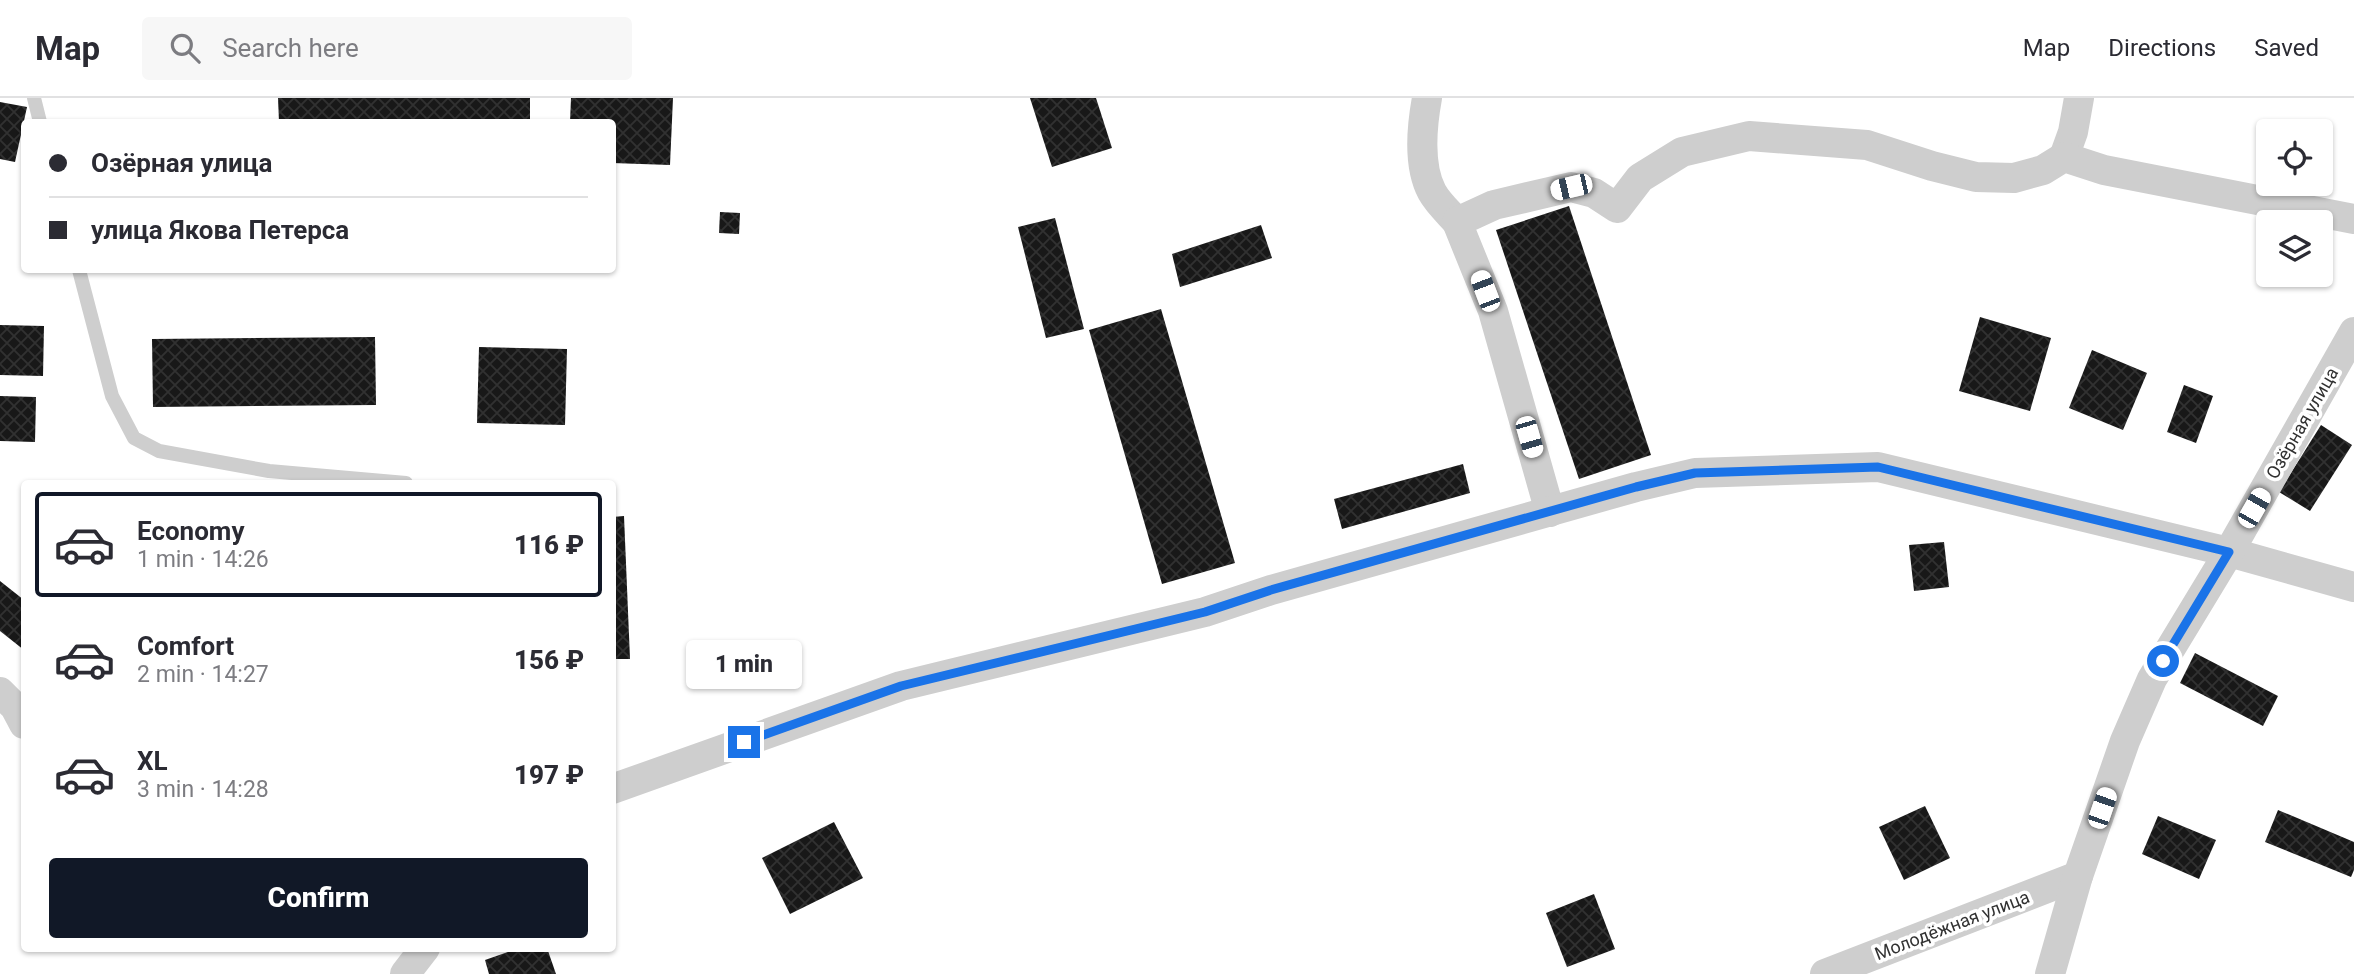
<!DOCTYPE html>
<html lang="en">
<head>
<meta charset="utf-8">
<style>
  body { margin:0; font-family:Roboto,sans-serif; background:#f7f7f7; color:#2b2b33; height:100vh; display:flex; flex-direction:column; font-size:26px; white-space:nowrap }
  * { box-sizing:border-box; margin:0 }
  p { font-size:23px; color:#7c7c81 }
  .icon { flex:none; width:38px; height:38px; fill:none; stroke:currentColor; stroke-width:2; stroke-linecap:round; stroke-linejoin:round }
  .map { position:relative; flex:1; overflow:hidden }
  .side { position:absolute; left:21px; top:382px; width:595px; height:472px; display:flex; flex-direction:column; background:#fff; border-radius:7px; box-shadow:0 2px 5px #0004 }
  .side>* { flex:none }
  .top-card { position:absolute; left:21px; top:21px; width:595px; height:154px; border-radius:7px; box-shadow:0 2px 5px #0004; display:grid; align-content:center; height:154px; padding:0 28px; background:#fff }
  .controls { position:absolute; left:2256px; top:21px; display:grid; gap:14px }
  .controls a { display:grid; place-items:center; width:77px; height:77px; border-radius:7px; background:#fff; box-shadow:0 2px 5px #0004; font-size:35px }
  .end { position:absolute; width:32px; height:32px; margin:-16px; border:9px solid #1a73e8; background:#fff; box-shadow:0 0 0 4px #fff }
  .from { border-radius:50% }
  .bubble { position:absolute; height:49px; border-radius:7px; background:#fff; box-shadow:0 2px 5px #0004; font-size:23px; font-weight:800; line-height:49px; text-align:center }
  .car { position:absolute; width:21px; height:42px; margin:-21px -10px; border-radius:9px; box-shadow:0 0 5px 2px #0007; background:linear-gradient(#fff 24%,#345 0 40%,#fff 0 76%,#345 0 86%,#fff 0) }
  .top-card b { display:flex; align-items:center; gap:24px; height:66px; font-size:26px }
  .top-card b+b { border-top:2px solid #e1e1e2 }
  .top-card i { width:18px; height:18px; background:#2b2b33 }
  ul { padding:12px 0 0; list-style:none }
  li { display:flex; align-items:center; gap:21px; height:105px; margin:0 14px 10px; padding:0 14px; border:4px solid transparent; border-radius:7px }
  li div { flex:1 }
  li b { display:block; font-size:26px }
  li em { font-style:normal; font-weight:800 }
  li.on { border-color:#111827 }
  li>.icon { width:63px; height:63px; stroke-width:1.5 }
  .primary-button { display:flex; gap:14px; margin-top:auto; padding:14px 28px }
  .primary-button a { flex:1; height:80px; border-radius:7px; background:#111827; color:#fff; font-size:28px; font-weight:800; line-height:80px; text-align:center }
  header { display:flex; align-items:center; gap:42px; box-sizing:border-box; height:98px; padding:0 35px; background:#fff; border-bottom:2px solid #e1e1e2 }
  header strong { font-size:33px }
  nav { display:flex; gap:38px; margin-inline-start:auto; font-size:24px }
  .search { width:490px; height:63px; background:#f7f7f7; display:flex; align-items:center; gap:18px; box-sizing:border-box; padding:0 24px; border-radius:7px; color:#7c7c81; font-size:26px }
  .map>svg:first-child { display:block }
  .building { fill:url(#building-cross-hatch) }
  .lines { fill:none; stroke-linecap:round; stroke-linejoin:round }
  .lane { stroke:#cecece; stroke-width:14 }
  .street { stroke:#cecece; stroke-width:30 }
  .route { stroke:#1a73e8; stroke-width:9 }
  .labels { text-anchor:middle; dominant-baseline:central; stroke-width:7; stroke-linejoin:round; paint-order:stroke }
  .street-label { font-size:18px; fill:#313131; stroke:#fff }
</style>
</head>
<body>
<header>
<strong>Map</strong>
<div class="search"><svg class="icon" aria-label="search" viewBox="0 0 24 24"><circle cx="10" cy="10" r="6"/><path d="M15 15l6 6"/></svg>Search here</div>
<nav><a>Map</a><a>Directions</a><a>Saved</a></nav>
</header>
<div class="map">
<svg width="2354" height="876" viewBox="0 0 2354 876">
  <defs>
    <pattern id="building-cross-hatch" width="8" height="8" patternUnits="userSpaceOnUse" patternTransform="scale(1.75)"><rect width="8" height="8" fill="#181818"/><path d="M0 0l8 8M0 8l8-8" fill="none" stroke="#313131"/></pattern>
  </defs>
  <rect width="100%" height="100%" fill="#fff"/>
  <g class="building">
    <path d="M278 0H530V24H279Z"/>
    <path d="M571 0H673L670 67 612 65V24H570Z"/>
    <path d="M1030 0H1096L1112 50 1052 69Z"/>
    <path d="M0 4 27 9 15 64 0 61Z"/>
    <path d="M1569 108 1651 357 1579 381 1496 132Z"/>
    <path d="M720 114 740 115 739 136 719 135Z"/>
    <path d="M1055 120 1084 231 1046 240 1018 129Z"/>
    <path d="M1261 127 1272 160 1180 189 1172 156Z"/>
    <path d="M1161 211 1235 465 1162 486 1089 232Z"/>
    <path d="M1980 219 2051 240 2030 313 1959 293Z"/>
    <path d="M0 227 44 228 43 278 0 277Z"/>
    <path d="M375 239 376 307 153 309 152 241Z"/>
    <path d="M479 249 567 251 565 327 477 325Z"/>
    <path d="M2092 252 2147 275 2123 332 2069 310Z"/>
    <path d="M2184 287 2213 298 2196 345 2167 334Z"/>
    <path d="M0 298 36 299 35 344 0 343Z"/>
    <path d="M2321 327 2352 347 2310 413 2279 394Z"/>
    <path d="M1463 366 1470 395 1342 431 1334 401Z"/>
    <path d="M624 418 630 561H612V419Z"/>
    <path d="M1944 444 1949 489 1914 493 1909 447Z"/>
    <path d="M0 483 24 502V552L0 533Z"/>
    <path d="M2195 555 2278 598 2263 628 2180 585Z"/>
    <path d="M1925 708 1950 760 1904 782 1879 729Z"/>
    <path d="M2278 712 2354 744V772L2351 779 2265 744Z"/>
    <path d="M2158 718 2216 742 2199 781 2142 756Z"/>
    <path d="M834 724 863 780 790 816 762 760Z"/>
    <path d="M1594 796 1615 851 1567 869 1546 815Z"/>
    <path d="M519 850H547L556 876H489L485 862Z"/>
  </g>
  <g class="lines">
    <g class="lane">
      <path d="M34 0 40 24"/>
      <path d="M79 172 112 298 134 340 159 353 269 373 406 385"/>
    </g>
    <g class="street">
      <path d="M1427 0C1422 27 1418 68 1432 94 1438 105 1449 115 1457 124"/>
      <path d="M2064 59 2073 34 2079 0"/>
      <path d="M1550 414 1493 213 1457 124 1494 107 1571 89 1594 95 1617 110 1640 80 1682 54 1749 38 1867 47 1932 68 1976 79 2014 80 2043 72 2064 59 2104 72 2354 121"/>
      <path d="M0 594 15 609 24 626"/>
      <path d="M612 691 901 588 1205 514 1271 492 1636 389 1695 375 1878 369 2229 454 2354 489"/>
      <path d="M405 876 425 850"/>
      <path d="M1825 876 2078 778"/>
      <path d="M2050 876 2078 778 2125 643 2152 581 2229 454 2354 234"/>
    </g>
  </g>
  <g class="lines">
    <path class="route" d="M744 644 901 588 1205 514 1271 492 1636 389 1695 375 1878 369 2229 454 2163 563"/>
  </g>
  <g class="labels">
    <g class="street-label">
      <text transform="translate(2302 325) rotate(-60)">Озёрная улица</text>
      <text transform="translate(1952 827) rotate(-21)">Молодёжная улица</text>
    </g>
  </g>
</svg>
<div class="controls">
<a><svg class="icon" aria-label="locate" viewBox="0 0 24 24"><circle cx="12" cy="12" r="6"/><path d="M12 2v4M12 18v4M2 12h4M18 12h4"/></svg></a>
<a><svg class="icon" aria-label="layers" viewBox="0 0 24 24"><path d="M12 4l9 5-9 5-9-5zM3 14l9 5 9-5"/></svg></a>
</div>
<i class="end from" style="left:2163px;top:563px"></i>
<i class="end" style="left:744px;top:644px"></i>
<div class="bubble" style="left:686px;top:542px;width:116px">1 min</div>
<i class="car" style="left:1571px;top:89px;rotate:257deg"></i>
<i class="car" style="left:1485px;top:193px;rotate:339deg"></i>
<i class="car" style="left:1529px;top:339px;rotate:164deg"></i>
<i class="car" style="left:2254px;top:410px;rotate:30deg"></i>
<i class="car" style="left:2102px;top:710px;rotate:19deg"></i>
<div class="top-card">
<b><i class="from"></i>Озёрная улица</b>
<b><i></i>улица Якова Петерса</b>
</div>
<section class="side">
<ul>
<li class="on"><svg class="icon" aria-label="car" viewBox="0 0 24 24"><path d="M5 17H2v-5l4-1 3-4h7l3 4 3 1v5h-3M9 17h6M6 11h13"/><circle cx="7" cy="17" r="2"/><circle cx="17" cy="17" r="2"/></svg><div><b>Economy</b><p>1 min · 14:26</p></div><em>116 ₽</em></li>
<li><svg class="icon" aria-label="car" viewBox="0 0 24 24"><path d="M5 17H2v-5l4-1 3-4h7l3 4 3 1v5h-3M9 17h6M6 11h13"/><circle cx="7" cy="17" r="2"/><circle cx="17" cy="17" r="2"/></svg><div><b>Comfort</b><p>2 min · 14:27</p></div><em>156 ₽</em></li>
<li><svg class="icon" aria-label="car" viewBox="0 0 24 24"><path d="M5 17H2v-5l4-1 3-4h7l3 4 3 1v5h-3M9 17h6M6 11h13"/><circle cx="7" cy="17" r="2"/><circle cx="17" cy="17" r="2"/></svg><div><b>XL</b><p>3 min · 14:28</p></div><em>197 ₽</em></li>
</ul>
<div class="primary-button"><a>Confirm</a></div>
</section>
</div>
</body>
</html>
